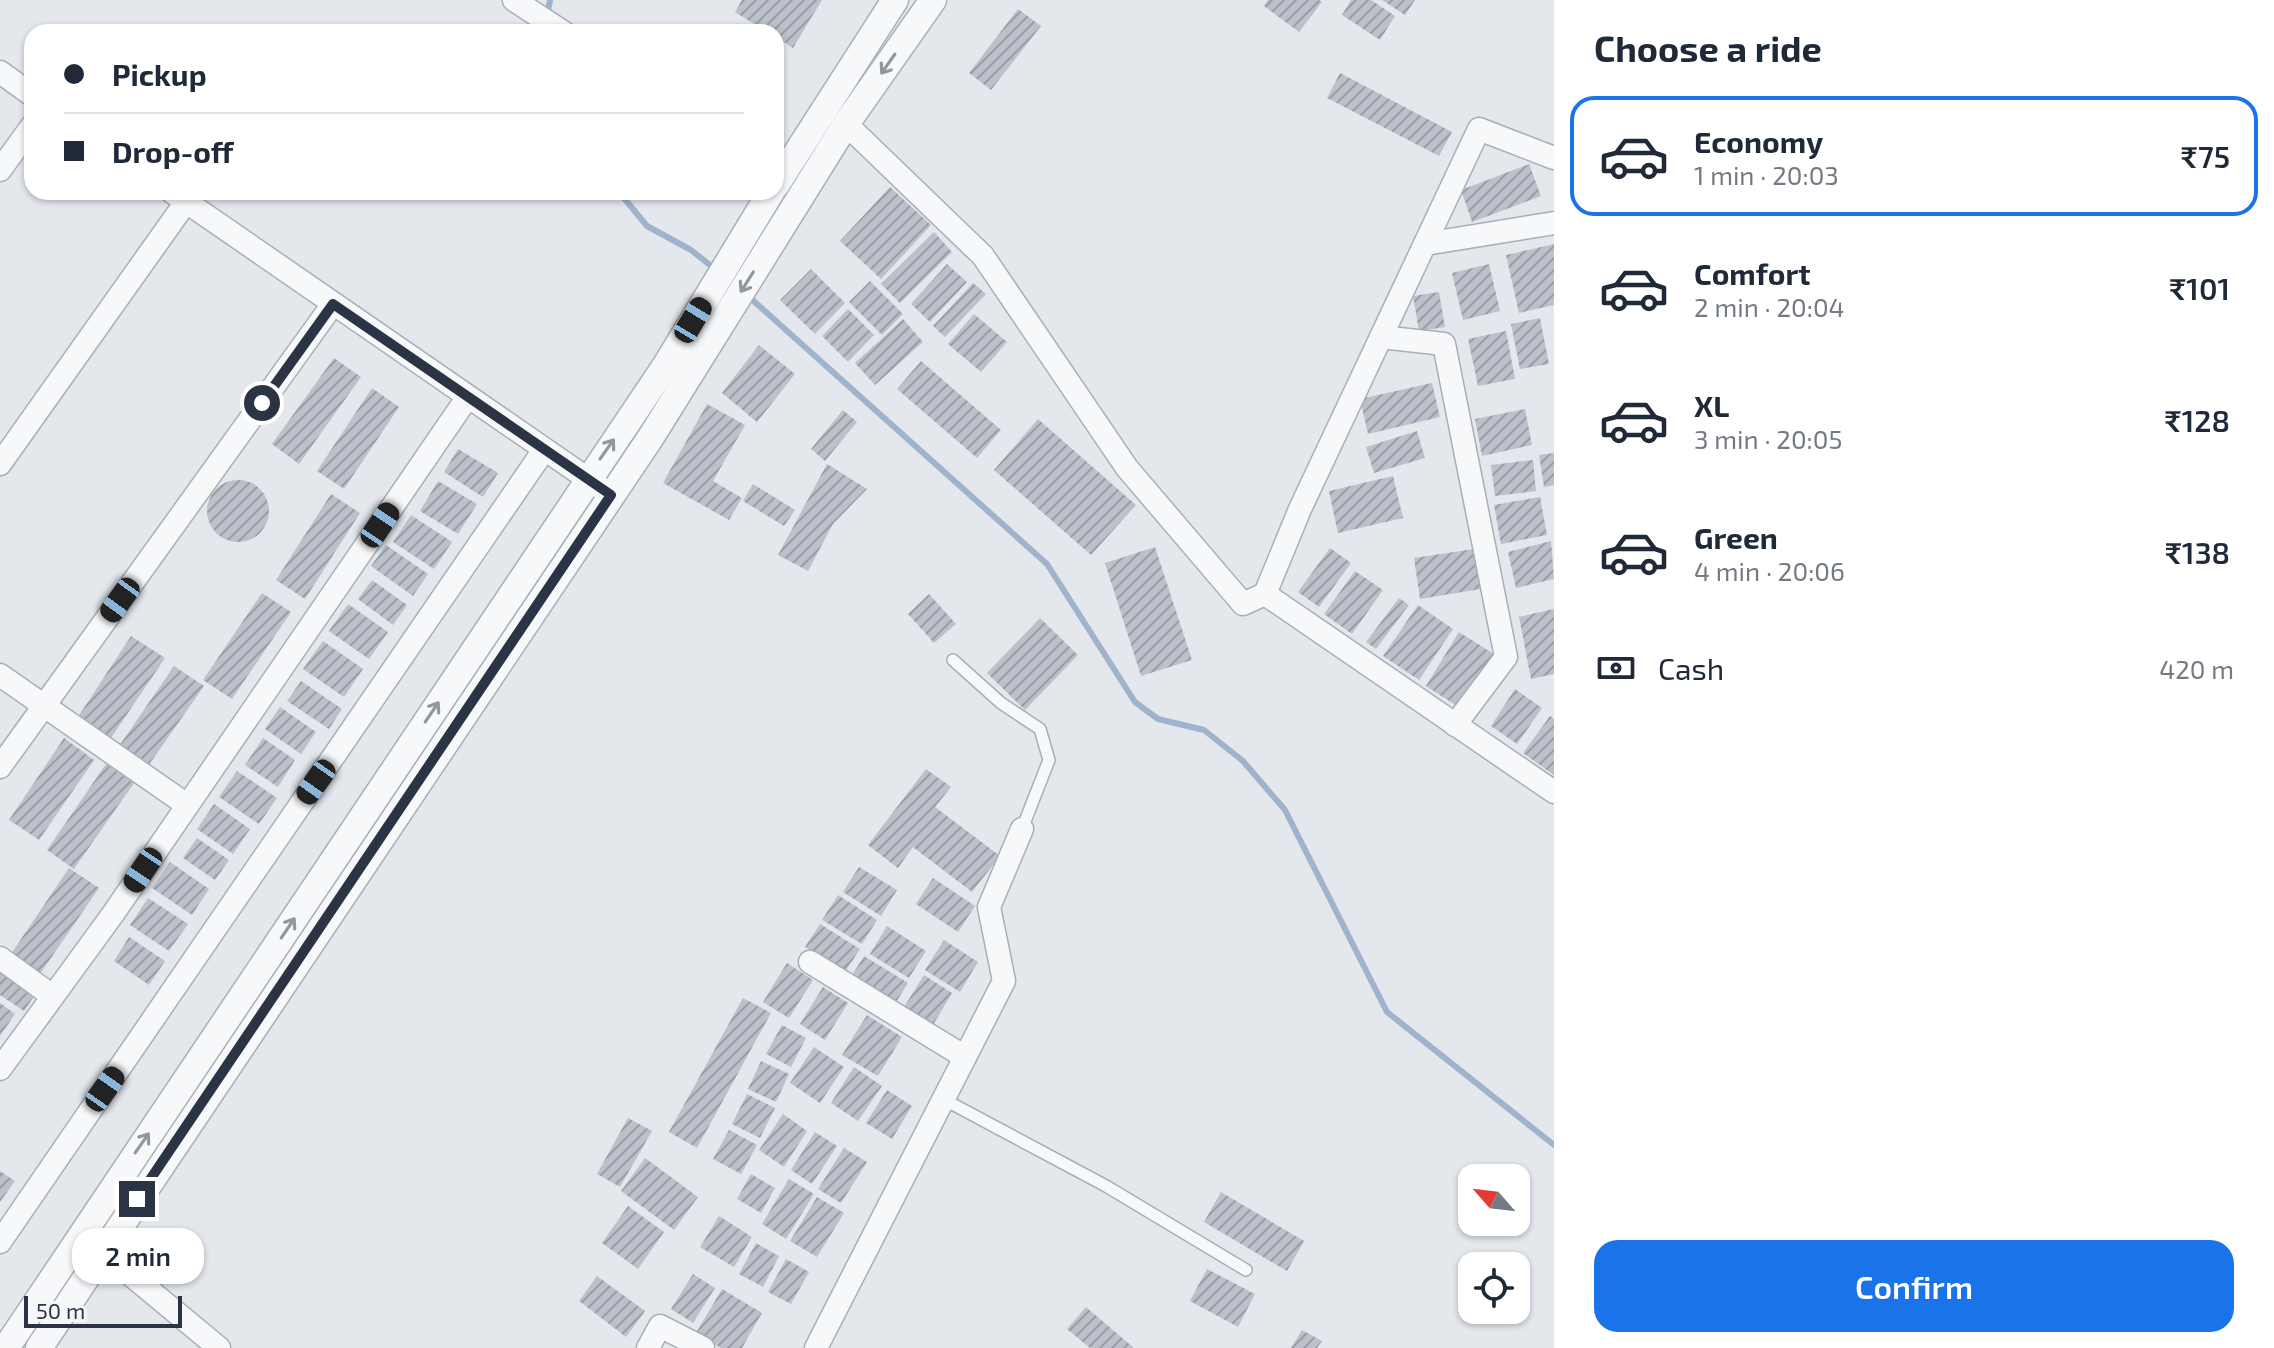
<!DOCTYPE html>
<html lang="en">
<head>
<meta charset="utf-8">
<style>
  body { margin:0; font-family:"Exo 2",sans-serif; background:#f2f2f3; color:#1f2937; height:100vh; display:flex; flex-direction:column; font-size:30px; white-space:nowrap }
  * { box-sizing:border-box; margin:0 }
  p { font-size:26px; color:#747a83 }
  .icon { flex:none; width:44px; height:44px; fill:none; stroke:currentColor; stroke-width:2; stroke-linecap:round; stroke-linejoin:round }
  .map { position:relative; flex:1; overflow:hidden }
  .sheet { display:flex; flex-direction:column; background:#fff; width:720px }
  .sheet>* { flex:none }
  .banner { position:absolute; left:24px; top:24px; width:760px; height:176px; border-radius:24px; box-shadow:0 2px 6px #0004; display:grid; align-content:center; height:176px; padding:0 40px; background:#fff }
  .needle { width:52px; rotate:298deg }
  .buttons { position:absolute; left:1458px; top:1164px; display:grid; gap:16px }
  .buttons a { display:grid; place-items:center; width:72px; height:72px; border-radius:16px; background:#fff; box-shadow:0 2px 6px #0004; font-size:40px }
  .scale { position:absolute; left:24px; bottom:20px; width:158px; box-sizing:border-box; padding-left:8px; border:4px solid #2b3445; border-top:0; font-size:22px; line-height:28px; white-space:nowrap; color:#2b3445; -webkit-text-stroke:6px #f4f6f9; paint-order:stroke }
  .end { position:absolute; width:36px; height:36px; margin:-18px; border:10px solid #2b3445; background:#fff; box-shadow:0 0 0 4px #fff }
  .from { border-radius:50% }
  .bubble { position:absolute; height:56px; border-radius:24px; background:#fff; box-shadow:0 2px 6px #0004; font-size:26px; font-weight:600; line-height:56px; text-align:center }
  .car { position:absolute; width:24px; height:48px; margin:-24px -12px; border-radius:10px; box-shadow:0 0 6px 2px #0007; background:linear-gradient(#222 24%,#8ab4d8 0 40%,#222 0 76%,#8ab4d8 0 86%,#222 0) }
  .banner b { display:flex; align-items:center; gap:28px; height:76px; font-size:30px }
  .banner b+b { border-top:2px solid #e0e1e3 }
  .banner i { width:20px; height:20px; background:#1f2937 }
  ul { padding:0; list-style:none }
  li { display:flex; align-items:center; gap:24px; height:120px; margin:0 16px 12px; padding:0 24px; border:4px solid transparent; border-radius:24px }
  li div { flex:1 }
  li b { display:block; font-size:30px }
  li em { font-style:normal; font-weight:600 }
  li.on { border-color:#1a73e8 }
  li>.icon { width:72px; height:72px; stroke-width:1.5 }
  h2 { padding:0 40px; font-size:36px; line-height:96px }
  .pay { display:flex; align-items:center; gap:20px; height:88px; padding:0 40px; font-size:30px }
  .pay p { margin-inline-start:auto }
  .primary-button { display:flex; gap:16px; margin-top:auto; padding:16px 40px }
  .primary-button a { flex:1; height:92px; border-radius:24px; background:#1a73e8; color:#fff; font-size:32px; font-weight:600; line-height:92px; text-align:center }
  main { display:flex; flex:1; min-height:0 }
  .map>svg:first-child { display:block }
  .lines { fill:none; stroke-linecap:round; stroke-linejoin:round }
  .stream { stroke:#9fb4cc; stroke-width:6 }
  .building { fill:url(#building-hatch) }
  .service-casing { stroke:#a9aeb7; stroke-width:14 }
  .minor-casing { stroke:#a9aeb7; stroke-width:25 }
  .tertiary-casing { stroke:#a9aeb7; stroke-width:29 }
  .service { stroke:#f7f8fa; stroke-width:11 }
  .minor { stroke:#f7f8fa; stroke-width:22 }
  .tertiary { stroke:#f7f8fa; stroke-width:26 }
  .oneway { stroke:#9196a0 }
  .route { stroke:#2b3445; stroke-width:10 }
</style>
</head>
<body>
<main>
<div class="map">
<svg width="1554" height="1348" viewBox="0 0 1554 1348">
  <defs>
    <pattern id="building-hatch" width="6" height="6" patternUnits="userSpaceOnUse" patternTransform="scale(2)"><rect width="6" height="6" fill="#bbc0ca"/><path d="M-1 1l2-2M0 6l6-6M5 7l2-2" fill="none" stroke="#989da6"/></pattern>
  </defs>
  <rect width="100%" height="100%" fill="#e4e7ec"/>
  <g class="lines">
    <g class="stream">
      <path d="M547 16 550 0"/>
      <path d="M619 192 647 226 691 250 715 269"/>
      <path d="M748 296 1047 564 1135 702 1158 719 1204 730 1243 761 1285 810 1387 1012 1554 1145"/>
    </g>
  </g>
  <g class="building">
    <path d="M742 0H822L793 48 776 37V32H767L735 12Z"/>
    <path d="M1268 0H1319L1322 2 1299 32 1264 6Z"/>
    <path d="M1351 0H1371L1395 16 1380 40 1342 15Z"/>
    <path d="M1382 0H1415L1405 15Z"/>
    <path d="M1018 9 1041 26 991 90 969 73Z"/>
    <path d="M1340 73 1452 132 1439 156 1327 98Z"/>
    <path d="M1529 164 1541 196 1472 222 1461 190Z"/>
    <path d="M890 187 931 225 881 279 840 241Z"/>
    <path d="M934 232 952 252 900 303 881 284Z"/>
    <path d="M1554 244V305L1519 313 1506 255Z"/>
    <path d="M947 264 967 282 930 322 911 304Z"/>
    <path d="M1489 264 1500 311 1463 320 1452 273Z"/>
    <path d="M811 269 845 303 815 334 780 300Z"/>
    <path d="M870 281 903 314 882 335 849 302Z"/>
    <path d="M973 283 986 294 945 337 933 326Z"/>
    <path d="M1439 292 1445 327 1419 331 1413 296Z"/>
    <path d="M848 309 874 335 848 362 822 336Z"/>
    <path d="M974 314 1007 342 981 372 948 344Z"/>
    <path d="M1540 318 1549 364 1520 369 1511 324Z"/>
    <path d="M903 319 923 342 875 385 855 363Z"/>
    <path d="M1506 331 1515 379 1478 386 1468 339Z"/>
    <path d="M759 345 795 374 757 422 722 393Z"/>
    <path d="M334 358 361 377 299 464 272 444Z"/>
    <path d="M921 361 1001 430 977 458 897 389Z"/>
    <path d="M1432 383 1440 417 1368 434 1360 399Z"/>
    <path d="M372 388 399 407 344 489 317 471Z"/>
    <path d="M707 404 745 425 713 481 742 498 729 520 663 483Z"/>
    <path d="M1525 409 1532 445 1482 456 1475 419Z"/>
    <path d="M843 410 857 422 825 461 811 449Z"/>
    <path d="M1038 419 1136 505 1091 555 994 470Z"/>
    <path d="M1417 431 1425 458 1374 473 1366 447Z"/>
    <path d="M458 449 498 473 483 497 444 472Z"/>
    <path d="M1554 453V485L1544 487 1539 455Z"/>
    <path d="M1533 460 1536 491 1495 496 1491 465Z"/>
    <path d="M827 464 867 489 833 524 808 571 778 555Z"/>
    <path d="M1393 476 1403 518 1338 533 1329 491Z"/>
    <circle cx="238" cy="511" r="31"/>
    <path d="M438 481 477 504 458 534 420 511Z"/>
    <path d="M753 484 795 510 784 526 743 501Z"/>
    <path d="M331 494 360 513 305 599 276 580Z"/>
    <path d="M1540 497 1547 535 1501 544 1494 505Z"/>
    <path d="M411 515 452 542 434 569 393 542Z"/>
    <path d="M1551 541 1554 579 1516 588 1508 552Z"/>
    <path d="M386 545 428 574 413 596 371 566Z"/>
    <path d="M1155 547 1192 660 1141 676 1105 563Z"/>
    <path d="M1330 548 1351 563 1319 607 1298 592Z"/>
    <path d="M1474 549 1480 589 1420 599 1414 558Z"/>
    <path d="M1355 571 1383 590 1352 634 1324 614Z"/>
    <path d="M372 580 407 605 393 625 358 599Z"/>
    <path d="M262 593 291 612 232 699 203 680Z"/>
    <path d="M929 594 956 624 934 643 908 614Z"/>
    <path d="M1399 598 1409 605 1376 649 1366 642Z"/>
    <path d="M348 604 388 632 369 659 329 631Z"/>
    <path d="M1418 605 1453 629 1419 680 1383 656Z"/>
    <path d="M1554 609V674L1531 679 1519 617Z"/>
    <path d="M1040 618 1078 655 1025 710 987 673Z"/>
    <path d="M1459 632 1494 654 1460 708 1426 686Z"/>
    <path d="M131 636 165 658 111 738 78 717Z"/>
    <path d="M323 641 363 669 344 697 303 669Z"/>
    <path d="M174 666 204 686 146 769 117 749Z"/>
    <path d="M301 681 342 709 329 729 287 701Z"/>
    <path d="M1515 689 1542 708 1517 744 1491 726Z"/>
    <path d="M280 707 316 732 301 754 265 729Z"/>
    <path d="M1550 716 1554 719V775L1523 753Z"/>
    <path d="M64 738 94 760 39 840 9 820Z"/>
    <path d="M263 738 295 760 278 787 245 765Z"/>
    <path d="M106 764 134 783 74 869 47 850Z"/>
    <path d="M926 769 951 787 935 807 1000 856 972 892 913 847 898 868 868 845Z"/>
    <path d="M237 771 277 798 259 824 219 797Z"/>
    <path d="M214 804 250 829 233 854 197 829Z"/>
    <path d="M197 838 229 860 215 880 183 858Z"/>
    <path d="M170 862 209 889 192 915 152 888Z"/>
    <path d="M859 867 897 890 881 916 843 892Z"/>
    <path d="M69 868 99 888 40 974 11 954Z"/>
    <path d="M933 878 975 906 958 932 916 904Z"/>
    <path d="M838 895 877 920 862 944 822 920Z"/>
    <path d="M148 898 188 924 169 951 130 925Z"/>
    <path d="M820 924 860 949 845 972 805 947Z"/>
    <path d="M887 926 926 951 909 978 870 954Z"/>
    <path d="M129 937 165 961 149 985 114 961Z"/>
    <path d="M944 940 978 962 960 992 925 970Z"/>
    <path d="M864 956 908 983 893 1007 849 980Z"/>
    <path d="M787 963 813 980 789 1018 763 1002Z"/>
    <path d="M0 971 35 995 24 1011 0 995Z"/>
    <path d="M924 975 952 993 930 1030 901 1012Z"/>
    <path d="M823 987 848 1003 825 1040 800 1024Z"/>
    <path d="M743 998 771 1013 697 1148 669 1132Z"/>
    <path d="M0 1003 15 1014 0 1036Z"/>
    <path d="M867 1015 902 1037 878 1076 842 1055Z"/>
    <path d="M782 1025 806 1038 791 1067 766 1054Z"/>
    <path d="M814 1047 844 1067 820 1103 790 1083Z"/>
    <path d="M761 1061 789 1074 776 1102 748 1089Z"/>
    <path d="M854 1067 882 1086 858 1121 831 1103Z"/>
    <path d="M887 1090 912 1106 892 1139 866 1123Z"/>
    <path d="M747 1094 775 1108 760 1138 732 1124Z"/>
    <path d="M783 1114 807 1131 784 1167 759 1150Z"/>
    <path d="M628 1118 652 1131 620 1187 597 1174Z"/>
    <path d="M729 1130 757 1145 741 1174 713 1159Z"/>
    <path d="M815 1132 837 1146 812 1184 791 1170Z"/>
    <path d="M844 1148 867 1162 841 1203 818 1189Z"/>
    <path d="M645 1158 698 1197 674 1230 621 1191Z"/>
    <path d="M0 1171 15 1181 0 1202Z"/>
    <path d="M751 1174 775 1188 761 1213 737 1199Z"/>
    <path d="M789 1179 814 1194 786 1239 762 1224Z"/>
    <path d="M1221 1192 1304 1241 1287 1271 1204 1222Z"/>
    <path d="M817 1197 844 1213 817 1257 790 1241Z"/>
    <path d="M628 1206 664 1232 638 1269 602 1243Z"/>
    <path d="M719 1216 752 1237 734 1267 700 1247Z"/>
    <path d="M756 1243 779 1256 763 1287 739 1274Z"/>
    <path d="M786 1259 809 1272 791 1304 768 1292Z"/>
    <path d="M1207 1269 1255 1294 1238 1327 1190 1301Z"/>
    <path d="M693 1274 715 1288 693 1323 671 1309Z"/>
    <path d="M597 1276 645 1311 626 1337 579 1301Z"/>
    <path d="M722 1289 762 1313 742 1348H721L696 1333Z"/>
    <path d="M1086 1307 1134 1348H1090L1067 1329Z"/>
    <path d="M1302 1330 1322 1341 1317 1348H1291Z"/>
  </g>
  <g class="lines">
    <g class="service-casing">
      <g id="service">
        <path d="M953 660 1001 703 1040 729 1049 760 1022 829"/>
        <path d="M943 1099 1106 1186 1246 1270"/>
      </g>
    </g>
    <g class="minor-casing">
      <g id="minor">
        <path d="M514 0 563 32"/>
        <path d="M0 72 32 95"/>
        <path d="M846 124 983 256 1127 468 1243 604 1265 594 1300 509 1479 129 1554 158"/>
        <path d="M0 170 32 126"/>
        <path d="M172 192 611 495"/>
        <path d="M1425 244 1554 223"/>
        <path d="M1381 337 1444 344 1506 657 1455 725"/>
        <path d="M0 464 186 202"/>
        <path d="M1265 594 1554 792"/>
        <path d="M0 675 187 805"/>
        <path d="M0 767 333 304"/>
        <path d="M0 958 51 995"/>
        <path d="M810 962 965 1057"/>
        <path d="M0 1069 113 914 467 398"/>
        <path d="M0 1242 544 450"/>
        <path d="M102 1251 219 1348"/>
        <path d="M648 1348 660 1326 703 1348"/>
        <path d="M816 1348 1004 981 989 907 1022 829"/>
      </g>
    </g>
    <g class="tertiary-casing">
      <g id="tertiary">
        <path d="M776 185 895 0"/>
        <path d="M6 1348 666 365 771 192"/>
        <path d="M39 1348 651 437 846 124 933 0"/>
      </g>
    </g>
    <use href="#service" class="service"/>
    <use href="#minor" class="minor"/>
    <use href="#tertiary" class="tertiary"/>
  </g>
  <defs><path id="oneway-shaft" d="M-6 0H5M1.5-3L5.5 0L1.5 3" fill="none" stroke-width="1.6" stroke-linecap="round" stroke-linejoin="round" transform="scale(2)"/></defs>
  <g class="oneway">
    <use href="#oneway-shaft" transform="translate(888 64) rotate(125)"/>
    <use href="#oneway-shaft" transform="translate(747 282) rotate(122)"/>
    <use href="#oneway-shaft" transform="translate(607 449) rotate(-55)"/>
    <use href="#oneway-shaft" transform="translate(432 712) rotate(-56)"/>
    <use href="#oneway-shaft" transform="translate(288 928) rotate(-56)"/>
    <use href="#oneway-shaft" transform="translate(142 1143) rotate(-55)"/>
  </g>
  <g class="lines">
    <path class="route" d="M137 1199 611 495 333 304 262 403"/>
  </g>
</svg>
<div class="buttons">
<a><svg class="needle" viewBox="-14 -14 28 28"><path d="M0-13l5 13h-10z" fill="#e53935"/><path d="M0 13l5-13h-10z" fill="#747a83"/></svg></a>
<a><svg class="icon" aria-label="locate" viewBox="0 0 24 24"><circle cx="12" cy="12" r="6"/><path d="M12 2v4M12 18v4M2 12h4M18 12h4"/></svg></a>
</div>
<div class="scale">50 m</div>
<i class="end from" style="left:262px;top:403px"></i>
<i class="end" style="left:137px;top:1199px"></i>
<div class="bubble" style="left:72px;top:1228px;width:132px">2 min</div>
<i class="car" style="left:693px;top:320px;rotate:31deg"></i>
<i class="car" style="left:380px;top:525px;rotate:34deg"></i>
<i class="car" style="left:120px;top:600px;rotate:216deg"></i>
<i class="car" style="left:316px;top:782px;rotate:215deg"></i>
<i class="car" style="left:143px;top:870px;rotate:214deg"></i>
<i class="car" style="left:105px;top:1089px;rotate:35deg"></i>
<div class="banner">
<b><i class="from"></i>Pickup</b>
<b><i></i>Drop-off</b>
</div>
</div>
<section class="sheet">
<h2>Choose a ride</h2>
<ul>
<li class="on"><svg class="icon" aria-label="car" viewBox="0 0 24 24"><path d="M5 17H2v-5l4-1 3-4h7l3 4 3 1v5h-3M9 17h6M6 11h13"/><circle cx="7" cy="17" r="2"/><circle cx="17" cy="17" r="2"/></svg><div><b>Economy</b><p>1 min · 20:03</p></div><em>₹75</em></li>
<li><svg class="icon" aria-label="car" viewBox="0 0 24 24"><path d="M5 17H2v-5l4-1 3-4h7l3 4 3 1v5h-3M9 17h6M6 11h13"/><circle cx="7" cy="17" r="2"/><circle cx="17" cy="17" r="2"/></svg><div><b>Comfort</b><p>2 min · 20:04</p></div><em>₹101</em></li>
<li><svg class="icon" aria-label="car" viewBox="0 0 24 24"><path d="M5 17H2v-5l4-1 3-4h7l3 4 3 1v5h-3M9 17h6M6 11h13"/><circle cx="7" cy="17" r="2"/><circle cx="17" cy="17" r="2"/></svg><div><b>XL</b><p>3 min · 20:05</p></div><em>₹128</em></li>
<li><svg class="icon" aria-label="car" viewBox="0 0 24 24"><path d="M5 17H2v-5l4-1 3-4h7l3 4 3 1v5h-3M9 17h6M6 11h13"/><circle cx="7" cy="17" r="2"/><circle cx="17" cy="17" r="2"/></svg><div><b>Green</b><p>4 min · 20:06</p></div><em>₹138</em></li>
</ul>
<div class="pay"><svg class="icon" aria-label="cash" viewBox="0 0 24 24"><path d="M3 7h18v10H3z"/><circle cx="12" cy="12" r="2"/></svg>Cash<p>420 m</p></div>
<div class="primary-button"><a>Confirm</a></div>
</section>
</main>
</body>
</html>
